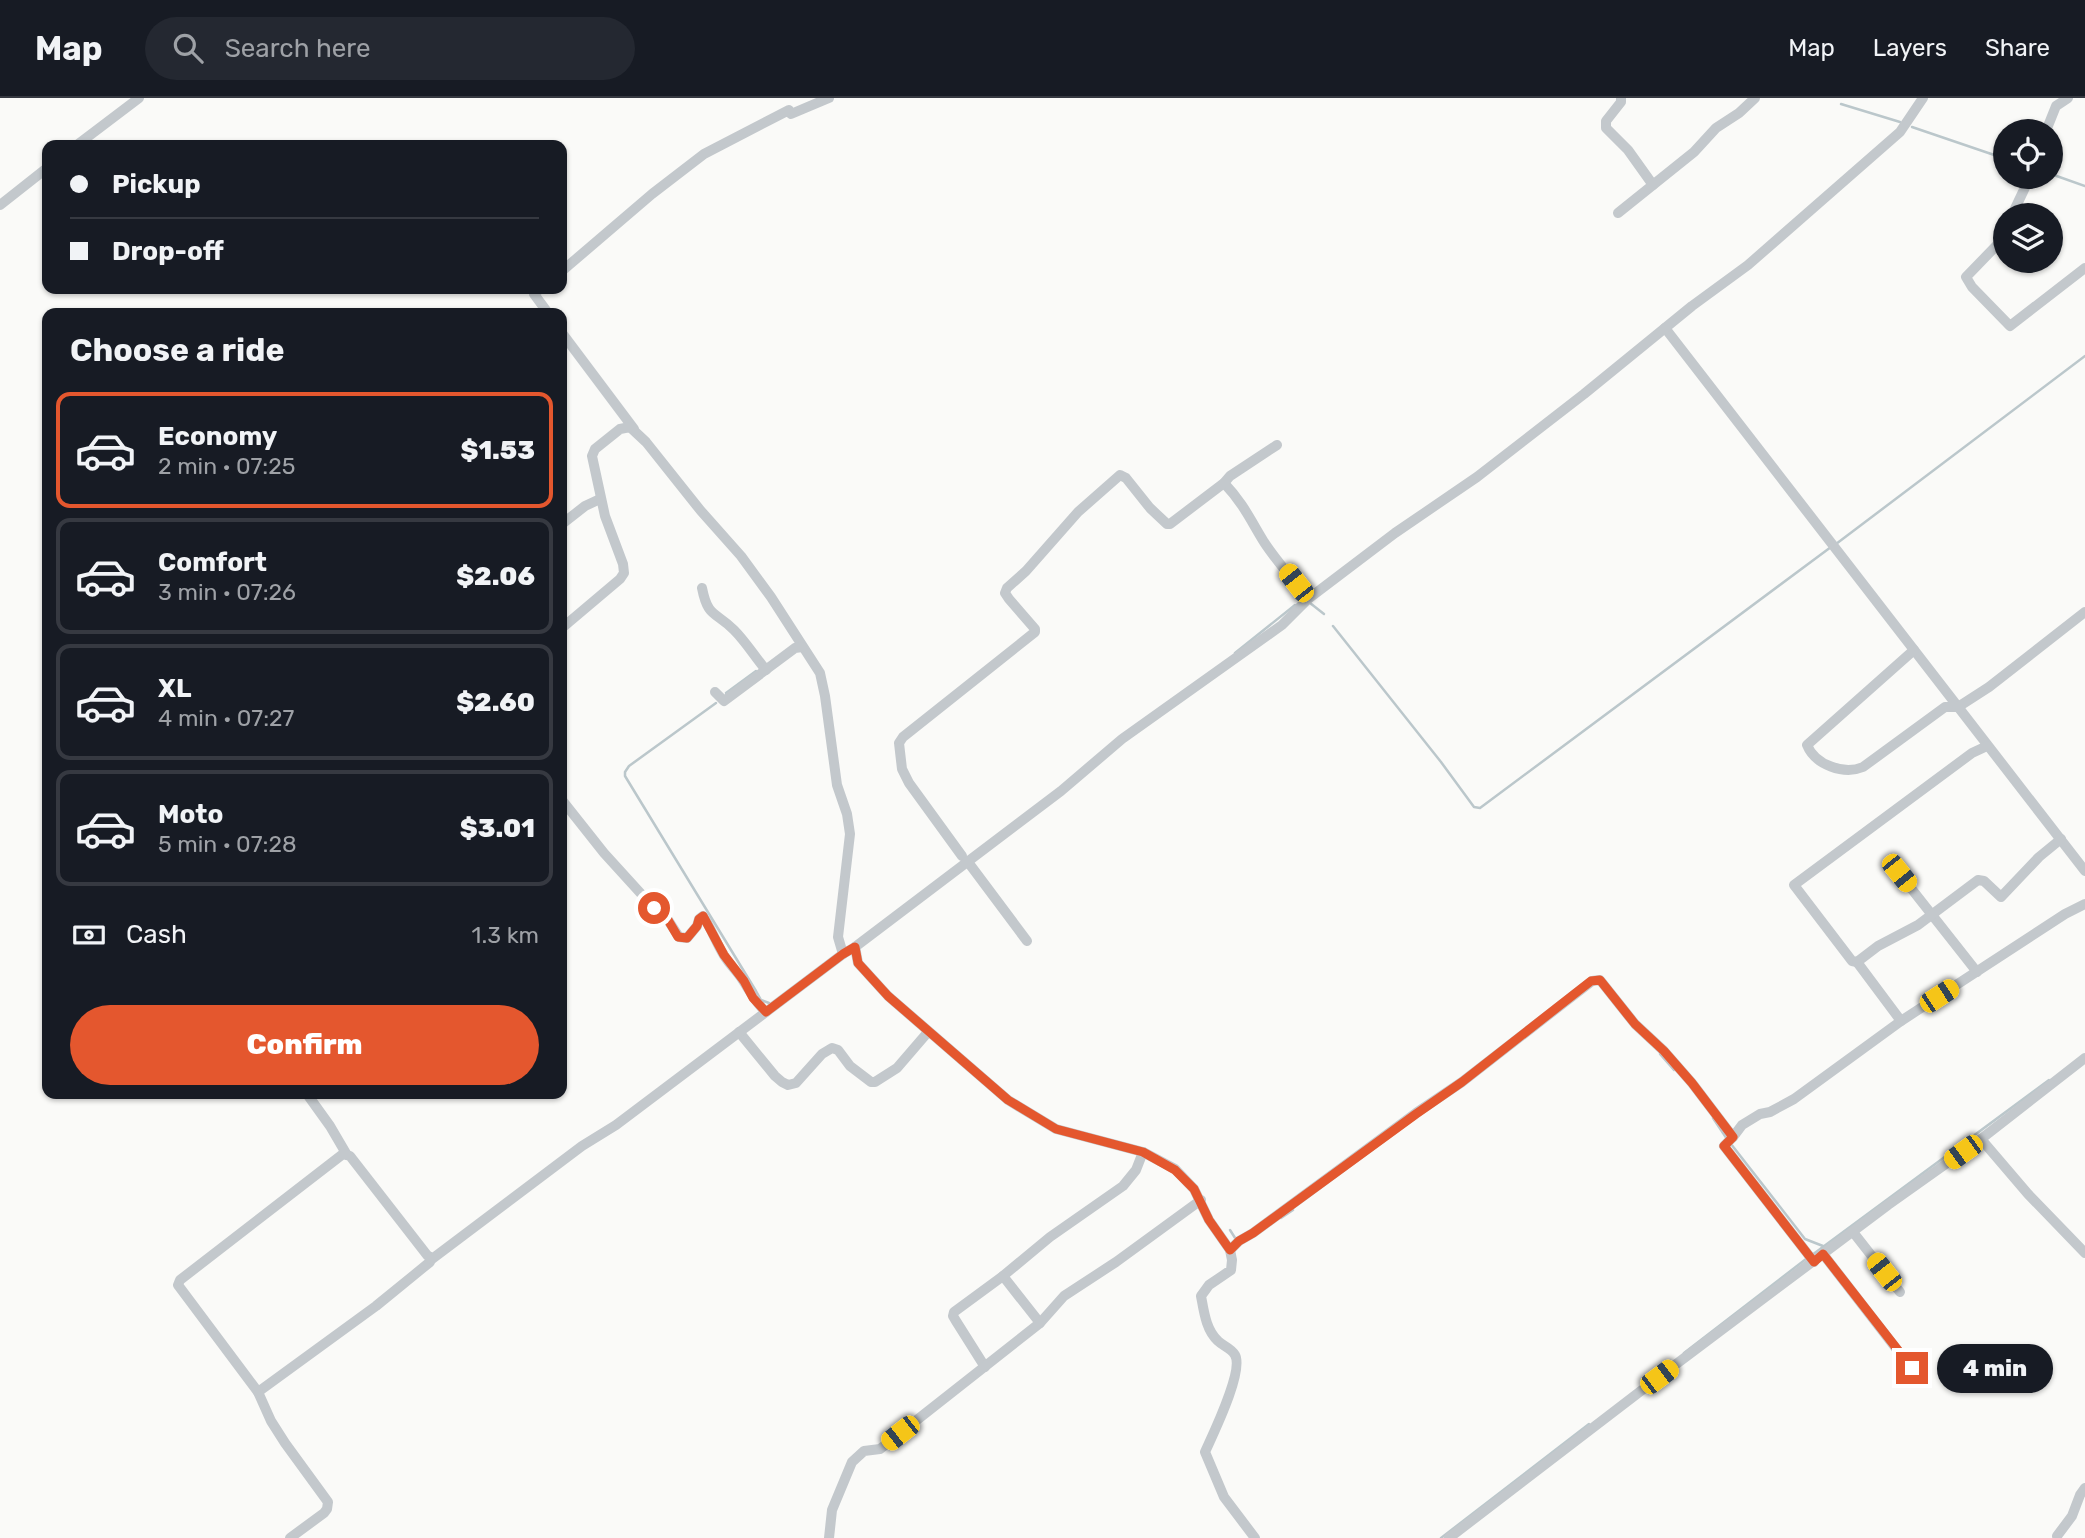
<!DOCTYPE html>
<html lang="en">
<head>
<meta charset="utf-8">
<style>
  body { margin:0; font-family:Rubik,sans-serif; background:#242831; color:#f1f3f6; height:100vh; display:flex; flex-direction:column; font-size:26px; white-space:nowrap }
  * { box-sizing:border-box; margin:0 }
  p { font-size:23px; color:#9ea1a6 }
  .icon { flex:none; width:38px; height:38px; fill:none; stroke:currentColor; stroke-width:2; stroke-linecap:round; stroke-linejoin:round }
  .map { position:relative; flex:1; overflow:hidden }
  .side { position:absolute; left:42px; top:210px; width:525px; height:791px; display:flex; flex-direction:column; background:#171b24; border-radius:14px; box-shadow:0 2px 5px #0004 }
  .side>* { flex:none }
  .banner { position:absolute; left:42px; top:42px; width:525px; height:154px; border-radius:14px; box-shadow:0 2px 5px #0004; display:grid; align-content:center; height:154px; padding:0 28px; background:#171b24 }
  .controls { position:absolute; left:1993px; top:21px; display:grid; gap:14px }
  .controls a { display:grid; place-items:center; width:70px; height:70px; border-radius:50%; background:#171b24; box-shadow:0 2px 5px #0004; font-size:35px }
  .end { position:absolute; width:32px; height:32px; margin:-16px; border:9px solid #e4572e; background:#fff; box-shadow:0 0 0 4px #fff }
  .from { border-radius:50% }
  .bubble { position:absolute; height:49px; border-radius:24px; background:#171b24; box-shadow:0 2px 5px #0004; font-size:23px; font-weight:800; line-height:49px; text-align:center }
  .car { position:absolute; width:21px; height:42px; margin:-21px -10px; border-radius:9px; box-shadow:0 0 5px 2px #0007; background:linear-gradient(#f5c518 24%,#345 0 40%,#f5c518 0 76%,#345 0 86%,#f5c518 0) }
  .banner b { display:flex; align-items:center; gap:24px; height:66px; font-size:26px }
  .banner b+b { border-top:2px solid #363941 }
  .banner i { width:18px; height:18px; background:#f1f3f6 }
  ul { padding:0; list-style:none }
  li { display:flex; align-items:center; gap:21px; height:116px; margin:0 14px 10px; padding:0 14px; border:4px solid #363941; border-radius:14px }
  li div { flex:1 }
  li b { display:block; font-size:26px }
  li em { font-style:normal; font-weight:800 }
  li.current { border-color:#e4572e }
  li>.icon { width:63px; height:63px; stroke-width:1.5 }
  h2 { padding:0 28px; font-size:32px; line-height:84px }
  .pay { display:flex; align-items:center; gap:18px; height:77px; padding:0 28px; font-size:26px }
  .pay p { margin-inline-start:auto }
  .primary-button { display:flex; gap:14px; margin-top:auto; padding:14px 28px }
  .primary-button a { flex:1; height:80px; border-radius:42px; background:#e4572e; color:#fff; font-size:28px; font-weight:800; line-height:80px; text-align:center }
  header { display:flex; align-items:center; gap:42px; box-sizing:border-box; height:98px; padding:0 35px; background:#171b24; border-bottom:2px solid #363941 }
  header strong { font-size:33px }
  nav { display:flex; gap:38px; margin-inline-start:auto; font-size:24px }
  .search { width:490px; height:63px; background:#242831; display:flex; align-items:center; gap:18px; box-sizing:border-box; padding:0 24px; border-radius:38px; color:#9ea1a6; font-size:26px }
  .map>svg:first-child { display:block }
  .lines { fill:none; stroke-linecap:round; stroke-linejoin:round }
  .stream { stroke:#bbc7cb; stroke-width:2.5 }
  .street { stroke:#c3c8cc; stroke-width:10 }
  .route { stroke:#e4572e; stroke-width:9 }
</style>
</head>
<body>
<header>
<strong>Map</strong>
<div class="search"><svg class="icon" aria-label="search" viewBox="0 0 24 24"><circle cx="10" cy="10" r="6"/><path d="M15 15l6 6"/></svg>Search here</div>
<nav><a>Map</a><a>Layers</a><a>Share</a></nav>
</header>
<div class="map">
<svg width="2085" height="1440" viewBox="0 0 2085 1440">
  <rect width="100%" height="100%" fill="#fafaf8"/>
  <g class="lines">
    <g class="stream">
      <path d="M1841 6 1900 24"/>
      <path d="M1912 29 2006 61"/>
      <path d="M2051 76 2085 88"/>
      <path d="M1836 446 2085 258"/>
      <path d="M1310 505 1324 516"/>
      <path d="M1333 528 1441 664 1474 709 1480 710 1831 449"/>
      <path d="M1235 555 1295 507"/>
      <path d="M726 595 756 573"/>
      <path d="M716 605 629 668 625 674V678L756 893 761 902 769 905"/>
      <path d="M1660 956 1674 972"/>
      <path d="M1713 1020 1727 1041"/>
      <path d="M1731 1046 1805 1141 1823 1148"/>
      <path d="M1281 1120 1293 1112"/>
      <path d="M1230 1132 1237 1143"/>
      <path d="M1812 1157 2049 982"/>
      <path d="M1684 1255 1806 1161"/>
      <path d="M1441 1440 1589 1326"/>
    </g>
    <g class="street">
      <path d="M1621 0V4L1606 23V30L1628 52 1653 87"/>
      <path d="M2046 33 2056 8 2068 0"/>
      <path d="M77 47 139 0"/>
      <path d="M0 107 47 70"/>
      <path d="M1618 115 1694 54 1716 30 1739 15 1755 0"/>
      <path d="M2012 117 2030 79"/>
      <path d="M2006 130 1997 147 1966 179 1972 189 2010 228 2085 170"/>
      <path d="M562 173 652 96 704 56 789 12 791 16 829 0"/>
      <path d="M540 191 534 196 548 215"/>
      <path d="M1665 230 2085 773"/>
      <path d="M562 235 634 331"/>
      <path d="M1224 385C1243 405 1250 421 1264 444 1277 464 1294 482 1308 501"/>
      <path d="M562 426 585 408 600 401"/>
      <path d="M702 490C708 520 715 513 734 532 746 544 755 559 766 572"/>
      <path d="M562 530 620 481 624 475 623 466 605 418 592 358 595 351 620 331 630 329 646 344 701 413 741 458 771 499 820 575 825 598 837 687 847 716 850 736 838 839 843 856"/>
      <path d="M1914 552 1807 647C1815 667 1844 677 1863 669L1945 609H1958L1989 589 2085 514"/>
      <path d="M715 594 724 603 795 550 802 549"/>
      <path d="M562 702 604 755 664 821 668 822 679 839 687 840 697 828 699 821 703 818C710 828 715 842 722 854 727 864 736 872 742 881 750 893 755 904 766 914"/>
      <path d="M962 758 909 685 902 671 899 645 903 639 1035 534V531L1009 501 1005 495 1007 490 1026 473 1078 414 1120 377 1126 380 1150 410 1167 426H1170L1224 385 1230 378 1277 347"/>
      <path d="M968 764 1027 843"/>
      <path d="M1899 775 1977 874"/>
      <path d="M855 849 858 865 888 898 1008 1002 1056 1031 1143 1054 1175 1071 1194 1091 1209 1122 1230 1152 1239 1143 1253 1135 1416 1015 1462 984 1592 883 1600 882 1635 926 1664 953 1692 985 1733 1039 1724 1048 1814 1164"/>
      <path d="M1857 864 1852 863 1794 787 1972 655 1987 648"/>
      <path d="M1901 923 1857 864 1878 848 1918 827 1978 782 1984 783 2001 799 2039 759 2061 741"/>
      <path d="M739 934 775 978 782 984 788 987 796 985 822 956 832 950 838 952 850 968 871 984H875L897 970 928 934"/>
      <path d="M307 996 330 1028 347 1057"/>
      <path d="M1733 1039 1742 1027 1760 1016 1770 1014 1794 1001 1901 923 2065 816 2085 806"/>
      <path d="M1981 1041 2028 1096 2085 1155"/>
      <path d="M1853 1134 1900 1194"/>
      <path d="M1230 1152 1232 1162 1231 1172 1209 1187 1201 1198C1204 1214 1206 1232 1218 1243 1223 1248 1231 1250 1235 1257 1244 1273 1213 1336 1205 1354L1224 1399 1255 1440"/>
      <path d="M1823 1156 1912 1271"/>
      <path d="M1003 1178 1040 1225"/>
      <path d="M985 1269 956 1223 953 1218 954 1214 1003 1178 1050 1139 1123 1088 1136 1072 1143 1054"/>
      <path d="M258 1294 376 1208 430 1164V1159"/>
      <path d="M2057 1438 2072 1418 2080 1397 2085 1390"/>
      <path d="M290 1440 324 1415 327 1411 328 1404 285 1345 271 1323 258 1294 178 1187 180 1182 343 1056 350 1058 427 1157 432 1161 582 1048 616 1027 843 856 855 849 1061 693 1122 641 1282 527 1308 501 1395 435 1477 379 1584 296 1692 208 1748 167 1900 34 1923 0"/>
      <path d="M829 1440 832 1412 852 1364 864 1353 880 1351 1040 1225 1064 1198 1116 1164 1201 1102"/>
      <path d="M1449 1440 1659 1279 1888 1107 1981 1041 2085 960"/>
    </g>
  </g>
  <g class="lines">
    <path class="route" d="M654 810 663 821 668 822 678 839 687 840 697 828 699 821 703 818 724 857 744 883 753 900 766 914 843 856 855 849 858 865 888 898 1008 1002 1056 1031 1143 1054 1175 1072 1194 1091 1209 1122 1230 1152 1239 1143 1253 1135 1416 1016 1462 984 1591 883 1600 882 1635 926 1664 953 1692 985 1733 1039 1724 1048 1814 1164 1823 1156 1912 1270"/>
  </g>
</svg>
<div class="controls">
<a><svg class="icon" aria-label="locate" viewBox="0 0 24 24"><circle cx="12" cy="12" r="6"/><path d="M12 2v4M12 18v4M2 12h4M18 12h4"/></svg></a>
<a><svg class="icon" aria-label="layers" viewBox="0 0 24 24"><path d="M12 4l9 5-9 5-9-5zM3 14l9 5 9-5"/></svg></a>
</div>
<i class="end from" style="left:654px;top:810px"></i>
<i class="end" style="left:1912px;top:1270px"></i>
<div class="bubble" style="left:1937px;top:1246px;width:116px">4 min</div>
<i class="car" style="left:1296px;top:485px;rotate:322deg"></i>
<i class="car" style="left:1899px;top:775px;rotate:141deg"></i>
<i class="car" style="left:1939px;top:898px;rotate:57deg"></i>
<i class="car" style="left:1963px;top:1054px;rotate:234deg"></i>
<i class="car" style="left:1884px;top:1174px;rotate:322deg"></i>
<i class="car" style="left:1659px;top:1279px;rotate:53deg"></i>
<i class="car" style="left:900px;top:1335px;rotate:232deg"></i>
<div class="banner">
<b><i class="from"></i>Pickup</b>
<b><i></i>Drop-off</b>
</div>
<section class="side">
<h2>Choose a ride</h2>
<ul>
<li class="current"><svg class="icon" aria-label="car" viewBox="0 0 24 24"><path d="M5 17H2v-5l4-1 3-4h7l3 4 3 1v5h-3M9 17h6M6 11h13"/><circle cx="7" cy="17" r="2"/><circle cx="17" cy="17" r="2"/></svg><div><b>Economy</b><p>2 min · 07:25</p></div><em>$1.53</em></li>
<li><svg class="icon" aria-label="car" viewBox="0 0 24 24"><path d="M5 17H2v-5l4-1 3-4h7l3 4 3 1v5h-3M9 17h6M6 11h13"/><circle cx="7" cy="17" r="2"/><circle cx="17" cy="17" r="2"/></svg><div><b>Comfort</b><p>3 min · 07:26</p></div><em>$2.06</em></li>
<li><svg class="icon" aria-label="car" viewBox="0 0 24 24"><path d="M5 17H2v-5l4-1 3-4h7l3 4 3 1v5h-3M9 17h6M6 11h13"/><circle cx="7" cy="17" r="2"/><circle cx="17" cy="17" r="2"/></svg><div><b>XL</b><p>4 min · 07:27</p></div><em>$2.60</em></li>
<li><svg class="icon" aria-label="car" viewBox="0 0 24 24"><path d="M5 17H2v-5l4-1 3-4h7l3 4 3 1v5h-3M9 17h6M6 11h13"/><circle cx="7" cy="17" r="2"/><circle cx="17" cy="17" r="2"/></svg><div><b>Moto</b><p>5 min · 07:28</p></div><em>$3.01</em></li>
</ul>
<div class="pay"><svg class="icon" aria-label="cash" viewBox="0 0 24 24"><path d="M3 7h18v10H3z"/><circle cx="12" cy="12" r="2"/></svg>Cash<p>1.3 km</p></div>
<div class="primary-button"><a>Confirm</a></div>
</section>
</div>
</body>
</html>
